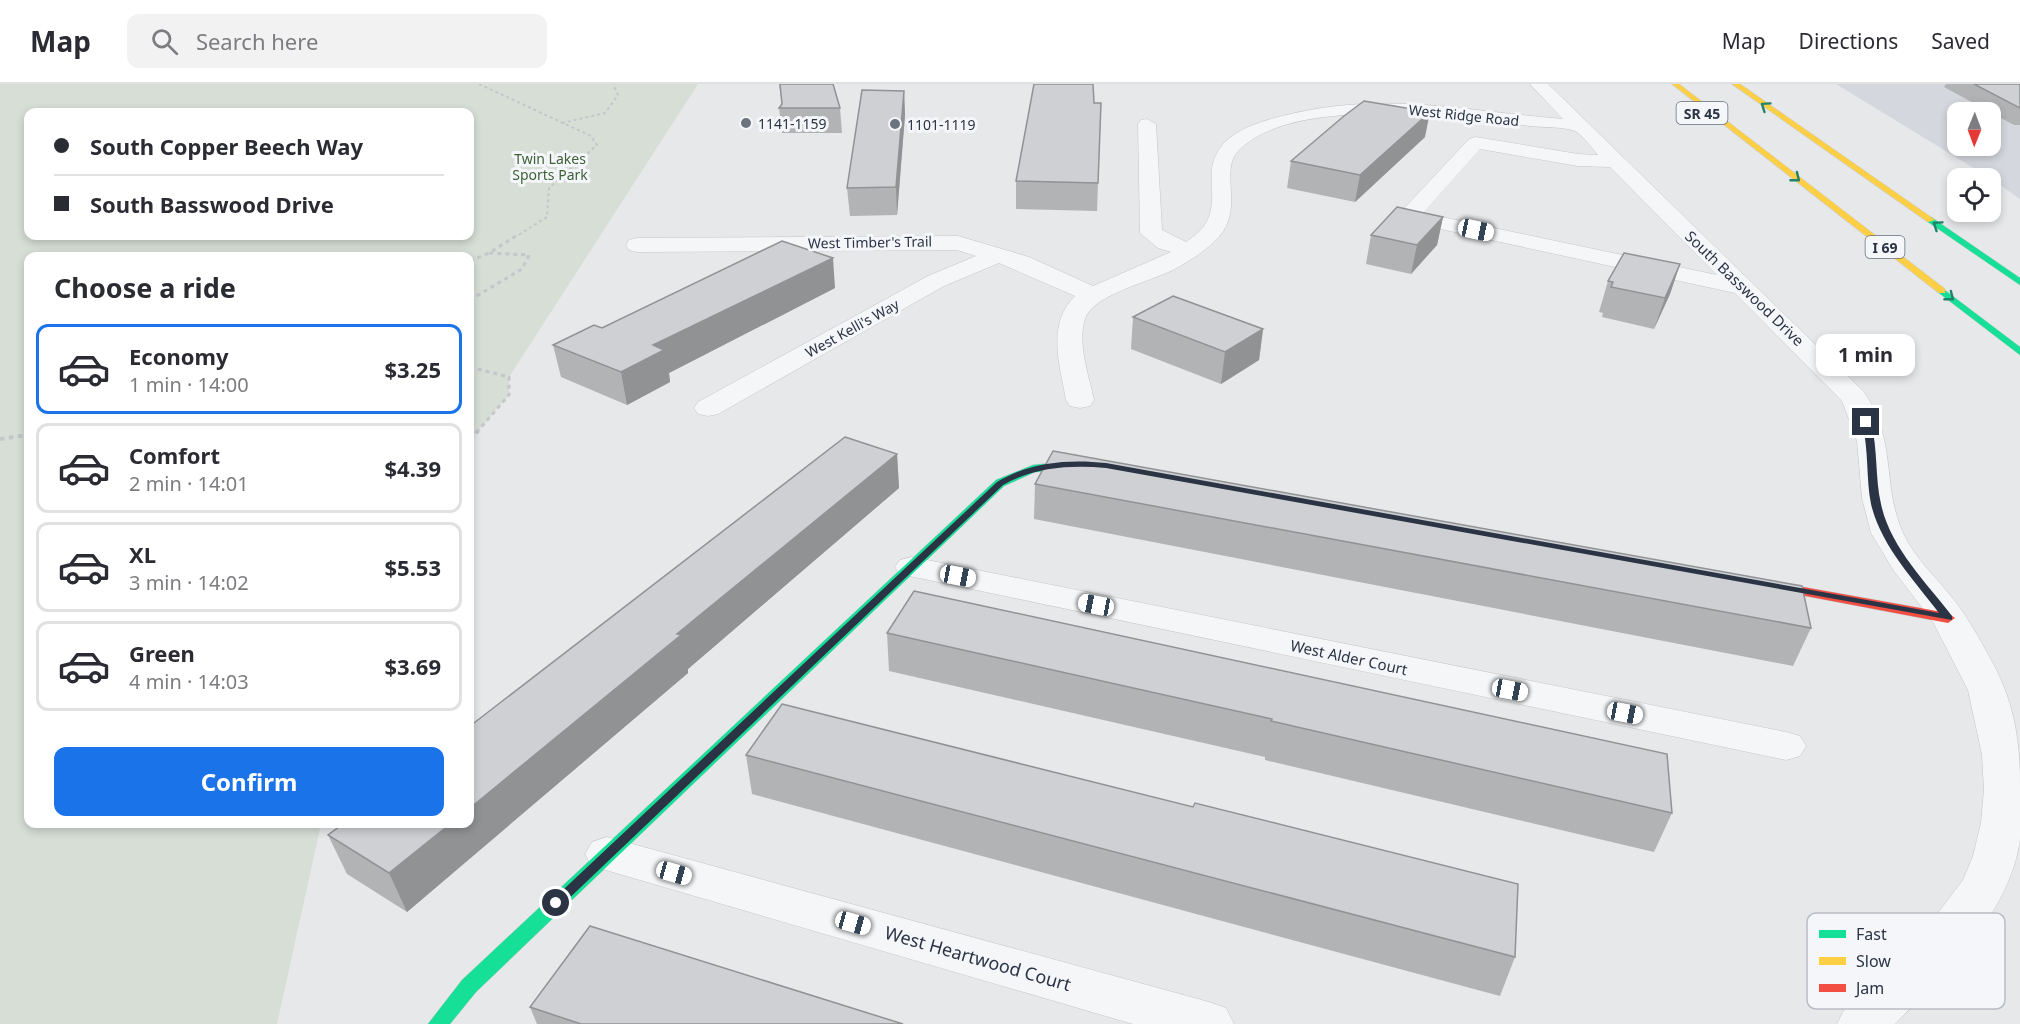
<!DOCTYPE html>
<html lang="en">
<head>
<meta charset="utf-8">
<style>
  body { margin:0; font-family:"Noto Sans",sans-serif; background:#f2f2f3; color:#2b2b33; height:100vh; display:flex; flex-direction:column; font-size:22px; white-space:nowrap }
  * { box-sizing:border-box; margin:0 }
  p { font-size:20px; color:#7c7c81 }
  .icon { flex:none; width:33px; height:33px; fill:none; stroke:currentColor; stroke-width:2; stroke-linecap:round; stroke-linejoin:round }
  .map { position:relative; flex:1; overflow:hidden }
  .drawer { position:absolute; left:24px; top:168px; width:450px; height:576px; display:flex; flex-direction:column; background:#fff; border-radius:12px; box-shadow:0 3px 9px #0003 }
  .drawer>* { flex:none }
  .banner { position:absolute; left:24px; top:24px; width:450px; height:132px; border-radius:12px; box-shadow:0 3px 9px #0003; display:grid; align-content:center; height:132px; padding:0 30px; background:#fff }
  .needle { width:39px; rotate:181deg }
  .controls { position:absolute; left:1947px; top:18px; display:grid; gap:12px }
  .controls a { display:grid; place-items:center; width:54px; height:54px; border-radius:12px; background:#fff; box-shadow:0 3px 9px #0003; font-size:30px }
  .end { position:absolute; width:27px; height:27px; margin:-14px; border:8px solid #2b3445; background:#fff; box-shadow:0 0 0 3px #fff }
  .from { border-radius:50% }
  .bubble { position:absolute; height:42px; border-radius:12px; background:#fff; box-shadow:0 3px 9px #0003; font-size:20px; font-weight:700; line-height:42px; text-align:center }
  .car { position:absolute; width:18px; height:36px; margin:-18px -9px; border-radius:8px; box-shadow:0 0 4px 2px #0007; background:linear-gradient(#fff 24%,#345 0 40%,#fff 0 76%,#345 0 86%,#fff 0) }
  .banner b { display:flex; align-items:center; gap:21px; height:57px; font-size:22px }
  .banner b+b { border-top:2px solid #e1e1e2 }
  .banner i { width:15px; height:15px; background:#2b2b33 }
  ul { padding:0; list-style:none }
  li { display:flex; align-items:center; gap:18px; height:90px; margin:0 12px 9px; padding:0 18px; border:3px solid #e1e1e2; border-radius:12px }
  li div { flex:1 }
  li b { display:block; font-size:22px }
  li em { font-style:normal; font-weight:700 }
  li.active { border-color:#1a73e8 }
  li>.icon { width:54px; height:54px; stroke-width:1.5 }
  h2 { padding:0 30px; font-size:27px; line-height:72px }
  .cta { display:flex; gap:12px; margin-top:auto; padding:12px 30px }
  .cta a { flex:1; height:69px; border-radius:12px; background:#1a73e8; color:#fff; font-size:24px; font-weight:700; line-height:69px; text-align:center }
  header { display:flex; align-items:center; gap:36px; box-sizing:border-box; height:84px; padding:0 30px; background:#fff; border-bottom:2px solid #e1e1e2 }
  header strong { font-size:28px }
  nav { display:flex; gap:33px; margin-inline-start:auto; font-size:21px }
  .search { width:420px; height:54px; background:#f2f2f3; display:flex; align-items:center; gap:15px; box-sizing:border-box; padding:0 21px; border-radius:12px; color:#7c7c81; font-size:22px }
  .map>svg:first-child { display:block }
  .built { fill:#d4d7dd; fill-rule:evenodd }
  .green { fill:#d6ded6; fill-rule:evenodd }
  .lines { fill:none; stroke-linecap:round; stroke-linejoin:round }
  .street-casing { stroke:#c4c6c8; stroke-width:1 }
  .fast-casing { stroke:#c4c6c8; stroke-width:1 }
  .slow-casing { stroke:#c4c6c8; stroke-width:1 }
  .jam-casing { stroke:#c4c6c8; stroke-width:1 }
  .path-far2 { stroke:#c5c6ca; stroke-width:2; stroke-dasharray:3 3; stroke-linecap:butt }
  .path-far1 { stroke:#c5c6ca; stroke-width:3; stroke-dasharray:4 4; stroke-linecap:butt }
  .path { stroke:#c5c6ca; stroke-width:4; stroke-dasharray:4.5 4.5; stroke-linecap:butt }
  .street { fill:#f5f6f7; fill-rule:evenodd }
  .fast { fill:#16e098; fill-rule:evenodd }
  .slow { fill:#ffcf43; fill-rule:evenodd }
  .jam { fill:#f24e42; fill-rule:evenodd }
  .wall { fill:#b1b3b5 }
  .shaded-wall { fill:#909294 }
  .building { fill:#ced0d3; stroke:#909294; stroke-width:1.5 }
  .oneway { stroke:#22816a }
  .route { fill:#2b3445 }
  .poi-dot { fill:#6c737f; stroke:#f4f6f9; stroke-width:2 }
  .labels { text-anchor:middle; dominant-baseline:central; stroke-width:6; stroke-linejoin:round; paint-order:stroke }
  .shield { fill:#f4f6f9; stroke:#676e7b; stroke-width:1.5 }
  .shield-label { font-size:14px; font-weight:bold; fill:#2b3445 }
  .far-street-label { font-size:14px; fill:#2b3445; stroke:#f4f6f9 }
  .far-poi-label { font-size:14px; fill:#2b3445; stroke:#f4f6f9; text-anchor:start }
  .far-park-label { font-size:14px; fill:#3f6138; stroke:#f4f6f9 }
  .street-label { font-size:15px; fill:#2b3445; stroke:#f4f6f9 }
  .near-street-label { font-size:18px; fill:#2b3445; stroke:#f4f6f9 }
  .key { fill:#f4f6f9; stroke:#b8bcc3; stroke-width:1.5 }
  .key-label { font-size:16px; fill:#2b3445 }
</style>
</head>
<body>
<header>
<strong>Map</strong>
<div class="search"><svg class="icon" aria-label="search" viewBox="0 0 24 24"><circle cx="10" cy="10" r="6"/><path d="M15 15l6 6"/></svg>Search here</div>
<nav><a>Map</a><a>Directions</a><a>Saved</a></nav>
</header>
<div class="map">
<svg width="2020" height="940" viewBox="0 0 2020 940">
  <rect width="100%" height="100%" fill="#e6e8ea"/>
  <path class="built" d="M1836 0H2020V115L1990 94ZM1958 28H1990V62H1958Z"/>
  <path class="green" d="M0 0H698L509 293V311L470 356V172H28V740H321L277 940H0ZM28 28H470V152H28Z"/>
  <g class="lines">
    <g class="street-casing">
      <g id="street">
        <path d="M1530 0H1548L1864 308C1898 358 1881 403 1904 451 1916 476 1937 494 1954 516 1968 534 1979 554 1990 574 2013 615 2020 653 2020 700 2020 718 2020 737 2020 755 2010 830 1945 889 1895 940H1837L1845 924 1925 846 1963 796 1973 772 1981 739 1984 705 1982 671 1968 606 1933 538 1894 487 1871 449 1862 414 1857 357 1842 317 1735 209 1408 138 1400 137 1397 132 1469 55 1476 53 1578 70 1598 71C1592 64 1581 48 1572 46 1557 42 1538 44 1522 41 1454 32 1292 12 1239 66 1217 88 1248 127 1214 158 1202 169 1188 178 1173 186 1151 197 1092 211 1085 235 1077 261 1089 291 1094 316L1090 322 1080 324 1070 322 1066 316C1060 281 1046 241 1075 212L999 179 944 202 718 330 708 332 698 330 694 324 698 318 928 192 976 172 957 166 637 168 629 166 626 161 629 156 637 154 958 152 1029 173 1093 202 1171 168 1158 164 1140 149 1138 40 1141 36 1147 35 1156 40 1162 146 1186 158C1194 152 1204 145 1208 135 1220 107 1200 85 1225 58 1239 44 1263 37 1282 32 1384 6 1462 27 1563 35ZM1480 65 1578 82 1610 83 1717 191 1423 129Z"/>
        <path d="M912 473 1786 648 1800 652 1806 662 1800 672 1786 676 900 490 895 483 900 476Z"/>
        <path d="M607 753 1209 918 1226 924 1234 940H1133L592 782 585 770 592 758Z"/>
      </g>
    </g>
    <g class="fast-casing">
      <g id="fast">
        <path d="M1931 133 2020 194V201L1928 138 1927 136Z"/>
        <path d="M1942 204 2020 263V271L1939 209 1937 207Z"/>
        <path d="M1087 376 1093 380 1091 383 1035 388 1004 402 476 908 450 940H428L462 896 996 396 1033 381Z"/>
      </g>
    </g>
    <g class="slow-casing">
      <g id="slow">
        <path d="M1672 0H1679L1945 205V209H1939Z"/>
        <path d="M1732 0H1740L1935 136 1928 138Z"/>
      </g>
    </g>
    <g class="jam-casing">
      <path id="jam" d="M1758 495 1948 529 1955 534 1948 539 1753 502 1751 499Z"/>
    </g>
    <g class="path-far2">
      <path d="M479 0 591 52 597 61 549 104 547 133 517 152"/>
      <path d="M562 39 605 29 618 11 613 0"/>
    </g>
    <g class="path-far1">
      <path d="M470 177 489 169"/>
      <path d="M470 216 522 185 529 171 489 169 519 150"/>
      <path d="M470 283 509 293V311L476 349"/>
    </g>
    <g class="path">
      <path d="M0 355 28 351"/>
      <path d="M470 356 478 347"/>
    </g>
    <use href="#street" class="street"/>
    <use href="#fast" class="fast"/>
    <use href="#slow" class="slow"/>
    <use href="#jam" class="jam"/>
  </g>
  <g class="wall">
    <path d="M779 0H833L840 24 842 49H782L779 24 782 21Z"/>
    <path d="M1946 0H2020V41H2014L1944 3Z"/>
    <path d="M904 7 905 31 897 131 850 132 847 104Z"/>
    <path d="M1094 19H1101L1097 127 1016 125V97Z"/>
    <path d="M1425 53 1355 118 1287 104 1291 77Z"/>
    <path d="M1443 133 1437 161 1411 190 1366 180 1371 151Z"/>
    <path d="M1680 180 1670 210 1654 245 1602 233 1603 229 1599 228 1608 197Z"/>
    <path d="M835 204 669 289 670 298 627 321 561 293 553 261 602 244Z"/>
    <path d="M1133 233 1263 245 1259 276 1221 300 1131 265Z"/>
    <path d="M897 370 899 404 688 585V589L407 828 347 790 328 751Z"/>
    <path d="M1035 400 1811 544 1793 582 1034 435Z"/>
    <path d="M914 507 1672 729 1654 768 1265 676V673L889 587 887 549Z"/>
    <path d="M746 671 1193 723 1515 873 1500 912 752 710Z"/>
    <path d="M530 923 903 940H537Z"/>
  </g>
  <g class="shaded-wall">
    <path d="M904 7 905 31 897 131 896 103Z"/>
    <path d="M1430 28 1425 53 1355 118 1360 91Z"/>
    <path d="M1443 133 1437 161 1411 190 1417 161Z"/>
    <path d="M833 174 835 204 669 289 670 298 627 321 621 288 653 261Z"/>
    <path d="M1680 180 1670 210 1654 245 1665 214Z"/>
    <path d="M1263 245 1259 276 1221 300 1225 268Z"/>
    <path d="M897 370 899 404 688 585V589L407 828 389 789 450 740H470V724L677 550Z"/>
  </g>
  <g class="building">
    <path d="M780 0H833L840 24H779L782 20Z"/>
    <path d="M1034 0H1093L1094 19H1101L1098 99 1016 97Z"/>
    <path d="M1974 0H2020V24Z"/>
    <path d="M862 6 904 7 896 103 847 104Z"/>
    <path d="M1364 17 1430 28 1360 91 1291 77 1344 32Z"/>
    <path d="M1397 123 1443 133 1417 161 1371 151Z"/>
    <path d="M782 157 833 174 653 261 664 266 621 288 553 261 594 241 602 244Z"/>
    <path d="M1624 169 1680 180 1665 214 1611 203 1613 198 1608 197Z"/>
    <path d="M1173 212 1263 245 1225 268 1133 233Z"/>
    <path d="M845 353 897 370 677 550 681 551 470 724V642Z"/>
    <path d="M1053 367 1802 502 1811 544 1035 400Z"/>
    <path d="M914 507 1667 670 1672 729 1271 637 1272 635 887 549Z"/>
    <path d="M782 620 1193 723 1195 719 1518 800 1515 873 746 671Z"/>
    <path d="M343 740H450L389 789 328 751Z"/>
    <path d="M590 842 903 940H581L530 923Z"/>
  </g>
  <defs><path id="oneway-chevron" d="M-2-3.5L2.5 0L-2 3.5" fill="none" stroke-width="1.6" stroke-linecap="round" stroke-linejoin="round" transform="scale(1.5)"/></defs>
  <g class="oneway">
    <use href="#oneway-chevron" transform="translate(1765 22) rotate(-145)"/>
    <use href="#oneway-chevron" transform="translate(1796 94) rotate(38)"/>
    <use href="#oneway-chevron" transform="translate(1937 141) rotate(-146)"/>
    <use href="#oneway-chevron" transform="translate(1950 213) rotate(38)"/>
  </g>
  <path class="route" d="M1866 336 1871 338C1878 366 1875 394 1881 420 1890 463 1926 498 1952 532V536L1106 384C1070 381 1035 383 1003 401L560 823 556 825 549 819 997 398C1030 378 1068 375 1106 379L1939 529C1914 496 1881 462 1871 420 1866 395 1869 367 1862 338Z"/>
  <g class="poi-dot">
    <circle cx="746" cy="39" r="6"/>
    <circle cx="895" cy="40" r="6"/>
  </g>
  <g class="labels">
    <g class="shield">
      <rect x="1676.5" y="18" width="51" height="22" rx="4.5"/>
      <rect x="1865.5" y="152" width="39" height="22" rx="4.5"/>
    </g>
    <g class="shield-label">
      <text x="1702" y="29">SR 45</text>
      <text x="1885" y="163">I 69</text>
    </g>
    <g class="far-street-label">
      <text transform="translate(1464 31) rotate(6)">West Ridge Road</text>
      <text transform="translate(870 158) rotate(-1)">West Timber's Trail</text>
      <text transform="translate(852 244) rotate(-29)">West Kelli's Way</text>
    </g>
    <g class="far-poi-label">
      <text x="758" y="39">1141-1159</text>
      <text x="907" y="40">1101-1119</text>
    </g>
    <g class="far-park-label">
      <text x="550" y="74">Twin Lakes<tspan x="550" dy="16">Sports Park</tspan></text>
    </g>
    <g class="street-label">
      <text transform="translate(1745 204) rotate(44)">South Basswood Drive</text>
      <text transform="translate(1349 573) rotate(12)">West Alder Court</text>
    </g>
    <g class="near-street-label">
      <text transform="translate(978 874) rotate(16)">West Heartwood Court</text>
    </g>
  </g>
  <rect x="1807" y="829" width="198" height="96" rx="9" class="key"/>
  <rect x="1819" y="846" width="27" height="8" fill="#16e098"/>
  <rect x="1819" y="873" width="27" height="8" fill="#ffcf43"/>
  <rect x="1819" y="900" width="27" height="8" fill="#f24e42"/>
  <g class="key-label">
    <text x="1856" y="856">Fast</text>
    <text x="1856" y="883">Slow</text>
    <text x="1856" y="910">Jam</text>
  </g>
</svg>
<div class="controls">
<a><svg class="needle" viewBox="-14 -14 28 28"><path d="M0-13l5 13h-10z" fill="#e53935"/><path d="M0 13l5-13h-10z" fill="#7c7c81"/></svg></a>
<a><svg class="icon" aria-label="locate" viewBox="0 0 24 24"><circle cx="12" cy="12" r="6"/><path d="M12 2v4M12 18v4M2 12h4M18 12h4"/></svg></a>
</div>
<i class="end from" style="left:556px;top:819px"></i>
<i class="end" style="left:1866px;top:338px"></i>
<div class="bubble" style="left:1816px;top:250px;width:99px">1 min</div>
<i class="car" style="left:1476px;top:146px;rotate:102deg"></i>
<i class="car" style="left:958px;top:492px;rotate:101deg"></i>
<i class="car" style="left:1096px;top:521px;rotate:281deg"></i>
<i class="car" style="left:1510px;top:606px;rotate:101deg"></i>
<i class="car" style="left:1625px;top:629px;rotate:101deg"></i>
<i class="car" style="left:674px;top:789px;rotate:106deg"></i>
<i class="car" style="left:853px;top:839px;rotate:106deg"></i>
<div class="banner">
<b><i class="from"></i>South Copper Beech Way</b>
<b><i></i>South Basswood Drive</b>
</div>
<section class="drawer">
<h2>Choose a ride</h2>
<ul>
<li class="active"><svg class="icon" aria-label="car" viewBox="0 0 24 24"><path d="M5 17H2v-5l4-1 3-4h7l3 4 3 1v5h-3M9 17h6M6 11h13"/><circle cx="7" cy="17" r="2"/><circle cx="17" cy="17" r="2"/></svg><div><b>Economy</b><p>1 min · 14:00</p></div><em>$3.25</em></li>
<li><svg class="icon" aria-label="car" viewBox="0 0 24 24"><path d="M5 17H2v-5l4-1 3-4h7l3 4 3 1v5h-3M9 17h6M6 11h13"/><circle cx="7" cy="17" r="2"/><circle cx="17" cy="17" r="2"/></svg><div><b>Comfort</b><p>2 min · 14:01</p></div><em>$4.39</em></li>
<li><svg class="icon" aria-label="car" viewBox="0 0 24 24"><path d="M5 17H2v-5l4-1 3-4h7l3 4 3 1v5h-3M9 17h6M6 11h13"/><circle cx="7" cy="17" r="2"/><circle cx="17" cy="17" r="2"/></svg><div><b>XL</b><p>3 min · 14:02</p></div><em>$5.53</em></li>
<li><svg class="icon" aria-label="car" viewBox="0 0 24 24"><path d="M5 17H2v-5l4-1 3-4h7l3 4 3 1v5h-3M9 17h6M6 11h13"/><circle cx="7" cy="17" r="2"/><circle cx="17" cy="17" r="2"/></svg><div><b>Green</b><p>4 min · 14:03</p></div><em>$3.69</em></li>
</ul>
<div class="cta"><a>Confirm</a></div>
</section>
</div>
</body>
</html>
